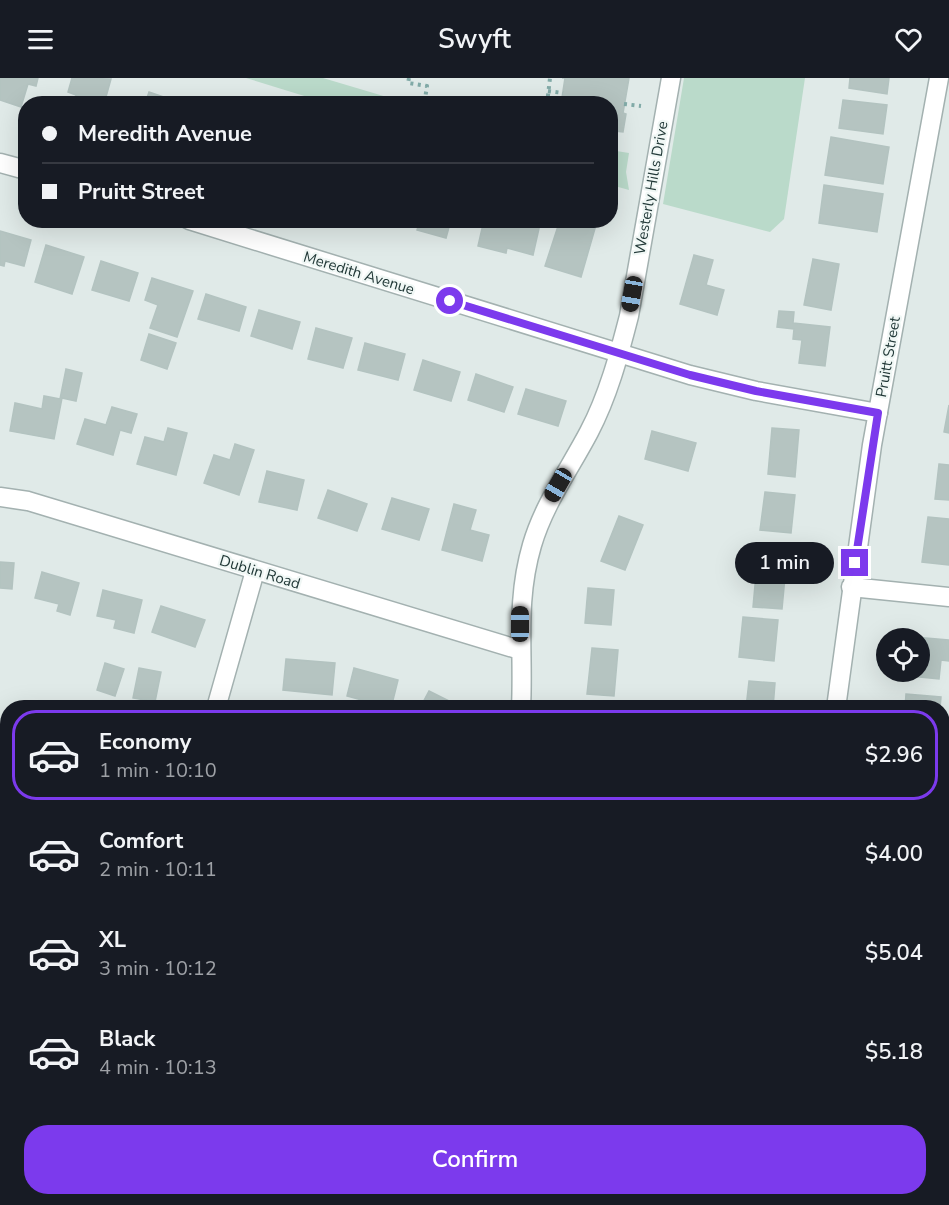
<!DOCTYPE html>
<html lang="en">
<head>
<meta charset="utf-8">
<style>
  body { margin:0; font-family:"Nunito Sans",sans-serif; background:#242831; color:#f1f3f6; height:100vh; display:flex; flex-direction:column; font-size:22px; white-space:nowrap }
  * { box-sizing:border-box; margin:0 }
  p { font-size:20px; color:#9ea1a6 }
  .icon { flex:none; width:33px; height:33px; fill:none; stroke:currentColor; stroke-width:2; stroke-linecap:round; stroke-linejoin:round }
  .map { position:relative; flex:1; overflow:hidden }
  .side { position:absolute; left:0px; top:622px; width:950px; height:506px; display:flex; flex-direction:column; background:#171b24; border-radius:24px 24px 0 0; box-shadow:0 6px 24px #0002 }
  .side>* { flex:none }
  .banner { position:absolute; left:18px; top:18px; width:600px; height:132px; border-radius:24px; box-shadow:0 6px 24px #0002; display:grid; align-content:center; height:132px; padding:0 24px; background:#171b24 }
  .tools { position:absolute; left:876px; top:550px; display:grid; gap:12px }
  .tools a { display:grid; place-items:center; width:54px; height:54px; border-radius:50%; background:#171b24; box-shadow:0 6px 24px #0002; font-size:30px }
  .end { position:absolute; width:27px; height:27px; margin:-14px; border:8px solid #7c3aed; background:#fff; box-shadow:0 0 0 3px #fff }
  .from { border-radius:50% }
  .bubble { position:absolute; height:42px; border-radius:21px; background:#171b24; box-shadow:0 6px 24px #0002; font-size:20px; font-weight:600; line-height:42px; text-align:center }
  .car { position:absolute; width:18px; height:36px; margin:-18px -9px; border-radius:8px; box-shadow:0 0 4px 2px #0007; background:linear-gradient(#222 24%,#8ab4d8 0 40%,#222 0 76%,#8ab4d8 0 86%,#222 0) }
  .banner b { display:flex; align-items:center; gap:21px; height:57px; font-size:22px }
  .banner b+b { border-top:2px solid #363941 }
  .banner i { width:15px; height:15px; background:#f1f3f6 }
  ul { padding:10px 0 0; list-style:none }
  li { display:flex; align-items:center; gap:18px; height:90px; margin:0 12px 9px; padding:0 12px; border:3px solid transparent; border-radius:24px }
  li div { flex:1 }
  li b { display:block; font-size:22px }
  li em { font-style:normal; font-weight:600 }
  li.current { border-color:#7c3aed }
  li>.icon { width:54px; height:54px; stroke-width:1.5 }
  .action { display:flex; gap:12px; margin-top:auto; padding:12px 24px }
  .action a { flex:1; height:69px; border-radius:24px; background:#7c3aed; color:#fff; font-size:24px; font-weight:600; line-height:69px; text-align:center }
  header { display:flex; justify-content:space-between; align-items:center; height:78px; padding:0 24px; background:#171b24; font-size:27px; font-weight:600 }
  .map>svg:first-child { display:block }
  .green { fill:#badaca }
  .building { fill:#b5c4c1; stroke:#b3c3c0; stroke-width:1.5 }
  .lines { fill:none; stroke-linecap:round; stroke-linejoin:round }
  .minor-casing { stroke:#a3b1b0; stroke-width:21 }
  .path { stroke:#82aba8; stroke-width:4; stroke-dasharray:3 4.5; stroke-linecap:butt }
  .minor { stroke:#fff; stroke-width:18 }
  .route { stroke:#7c3aed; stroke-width:8 }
  .labels { text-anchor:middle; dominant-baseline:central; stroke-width:4.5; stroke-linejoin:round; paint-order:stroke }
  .street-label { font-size:15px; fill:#223938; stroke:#f0f7f5 }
</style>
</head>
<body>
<header><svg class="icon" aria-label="menu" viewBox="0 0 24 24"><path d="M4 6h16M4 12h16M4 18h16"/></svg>Swyft<svg class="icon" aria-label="heart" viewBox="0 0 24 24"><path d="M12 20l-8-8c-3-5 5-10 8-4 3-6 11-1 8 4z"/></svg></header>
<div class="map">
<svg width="949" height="1127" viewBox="0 0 949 1127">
  <rect width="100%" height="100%" fill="#e0eae8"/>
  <g class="green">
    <path d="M246 0H323L407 25H327Z"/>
    <path d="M684 0H805L784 141 770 154 663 126Z"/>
    <path d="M610 72 629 75 626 94 629 112 611 107Z"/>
  </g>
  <g class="building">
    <path d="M0 0H38L36 8 28 6 21 29 0 22Z"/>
    <path d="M72 0 111 1 104 26H74L76 17 68 14Z"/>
    <path d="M562 0H629L623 35 626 36 623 54 614 53 613 64H610V26H561L565 0Z"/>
    <path d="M850 0H889L887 16 849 10Z"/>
    <path d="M149 14 184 26H145Z"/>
    <path d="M843 22 887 27 883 56 839 50Z"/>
    <path d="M831 59 889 69 883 106 825 97Z"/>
    <path d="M824 107 883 116 877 154 819 145Z"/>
    <path d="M420 142H451L446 160 417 152Z"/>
    <path d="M484 142H526L540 146 533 177 507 170 506 175 478 168Z"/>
    <path d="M560 142H583L596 147 581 199 545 188Z"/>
    <path d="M0 153 31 162 24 188 5 183 4 188 0 187Z"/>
    <path d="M46 167 84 179 72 216 35 204Z"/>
    <path d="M694 177 713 182 706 207 724 212 717 237 680 226Z"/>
    <path d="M813 181 839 186 831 232 804 227Z"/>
    <path d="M101 183 138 195 129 223 92 212Z"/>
    <path d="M152 200 193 213 177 259 150 250 158 227 145 222Z"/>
    <path d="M206 216 246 229 239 253 198 241Z"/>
    <path d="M259 232 300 244 292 271 251 258Z"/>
    <path d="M779 233 794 234 793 245 830 249 825 288 799 285 802 262 793 261 794 251 777 249Z"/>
    <path d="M316 250 352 260 343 290 308 281Z"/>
    <path d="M149 256 176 265 167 291 141 282Z"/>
    <path d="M365 265 405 276 398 302 358 292Z"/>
    <path d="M423 282 460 294 451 323 414 312Z"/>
    <path d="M66 291 82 295 76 323 62 320 54 361 10 353 15 325 42 331 44 318 60 321Z"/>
    <path d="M476 296 513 309 504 334 468 322Z"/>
    <path d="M526 311 566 323 558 348 518 336Z"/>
    <path d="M949 327V355L944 354Z"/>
    <path d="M112 329 137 336 131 355 120 352 113 377 77 366 85 341 106 347Z"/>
    <path d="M168 350 187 355 176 397 137 386 145 359 164 364Z"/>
    <path d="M772 350 799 352 795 399 768 396Z"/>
    <path d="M652 353 696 365 688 393 645 381Z"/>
    <path d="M235 366 254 372 239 417 204 405 214 377 230 382Z"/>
    <path d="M939 386 949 387V422L935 421Z"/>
    <path d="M267 393 304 402 297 432 259 424Z"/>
    <path d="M328 412 367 426 357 453 318 440Z"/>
    <path d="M765 414 795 417 791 455 760 452Z"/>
    <path d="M392 420 429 431 419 462 382 451Z"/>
    <path d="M454 426 476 432 470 452 489 457 482 483 442 472Z"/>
    <path d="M619 438 643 447 625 492 601 483Z"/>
    <path d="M928 439 949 441V487L922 484Z"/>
    <path d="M0 484 14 485 12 511 0 510Z"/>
    <path d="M757 485 786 488 782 531 753 529Z"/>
    <path d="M42 494 79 505 70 537 57 533 59 526 35 520Z"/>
    <path d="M588 510 614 512 611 547 585 545Z"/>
    <path d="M103 512 142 522 134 555 114 550 116 542 97 538Z"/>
    <path d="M161 528 205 542 195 569 152 554Z"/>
    <path d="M743 539 778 542 774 583 739 579Z"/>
    <path d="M914 559 949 562V583L941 582 939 601 910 598V594H920V561Z"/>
    <path d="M592 570 618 572 614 618 587 616Z"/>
    <path d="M286 581 335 585 332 617 283 612Z"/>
    <path d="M105 585 124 591 115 618 97 612Z"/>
    <path d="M139 590 161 594 155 624 133 620Z"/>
    <path d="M354 590 398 602 391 630 347 618Z"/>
    <path d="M749 603 775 605 773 630H746Z"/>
    <path d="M429 613 463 630H420Z"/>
    <path d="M906 616 941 619 940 630H905Z"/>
    <path d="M8 831V883L4 885 0 874V834Z"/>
    <path d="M108 1120H138L123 1127H111Z"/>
    <path d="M283 1120H310L312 1127H285Z"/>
    <path d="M462 1120H479L480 1127H432L431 1125Z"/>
    <path d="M680 1120H704L694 1127H684Z"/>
  </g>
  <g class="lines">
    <g class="minor-casing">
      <g id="minor">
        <path d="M0 85 26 92"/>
        <path d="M189 142 690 297 756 313 878 335"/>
        <path d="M0 419 28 423 520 572"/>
        <path d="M851 509 949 519"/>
        <path d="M216 630 255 493"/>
        <path d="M521 630C524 573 515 525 532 467 544 426 569 392 589 354 608 318 619 277 629 238L671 0"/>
        <path d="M836 630 872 367 939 0"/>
        <path d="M0 1037 8 1054"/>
        <path d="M36 1120 39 1127"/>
        <path d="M385 1120 388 1127"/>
        <path d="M558 1127 563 1120"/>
      </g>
    </g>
    <g class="path">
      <path d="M409 0 408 5 427 8 425 21"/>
      <path d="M548 13 563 15"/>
      <path d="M547 26 550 0"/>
      <path d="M624 26 641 28"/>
    </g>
    <use href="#minor" class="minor"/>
  </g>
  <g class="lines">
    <path class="route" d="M450 223 690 297 756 313 878 335 855 485"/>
  </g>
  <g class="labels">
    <g class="street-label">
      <text transform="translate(651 110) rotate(-80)">Westerly Hills Drive</text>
      <text transform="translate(359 195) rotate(17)">Meredith Avenue</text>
      <text transform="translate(888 279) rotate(-80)">Pruitt Street</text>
      <text transform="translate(260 494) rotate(17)">Dublin Road</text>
    </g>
  </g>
</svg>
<div class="tools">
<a><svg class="icon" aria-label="locate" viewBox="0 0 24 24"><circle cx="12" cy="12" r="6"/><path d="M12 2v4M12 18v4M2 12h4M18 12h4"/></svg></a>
</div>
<i class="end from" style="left:450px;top:223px"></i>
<i class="end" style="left:855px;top:485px"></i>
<div class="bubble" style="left:735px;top:464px;width:99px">1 min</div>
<i class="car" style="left:632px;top:216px;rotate:190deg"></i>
<i class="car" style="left:558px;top:407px;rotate:210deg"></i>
<i class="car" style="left:520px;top:546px;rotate:0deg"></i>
<div class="banner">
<b><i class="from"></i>Meredith Avenue</b>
<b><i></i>Pruitt Street</b>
</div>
<section class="side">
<ul>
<li class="current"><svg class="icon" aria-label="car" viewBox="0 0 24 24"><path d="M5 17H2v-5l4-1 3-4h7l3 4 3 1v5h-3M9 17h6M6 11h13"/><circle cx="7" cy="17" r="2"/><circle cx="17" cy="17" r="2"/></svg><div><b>Economy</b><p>1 min · 10:10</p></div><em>$2.96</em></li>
<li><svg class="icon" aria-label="car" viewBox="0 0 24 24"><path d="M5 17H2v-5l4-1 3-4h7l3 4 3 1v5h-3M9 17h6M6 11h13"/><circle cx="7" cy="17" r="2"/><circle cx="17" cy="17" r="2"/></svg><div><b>Comfort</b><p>2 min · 10:11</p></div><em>$4.00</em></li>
<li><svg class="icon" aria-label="car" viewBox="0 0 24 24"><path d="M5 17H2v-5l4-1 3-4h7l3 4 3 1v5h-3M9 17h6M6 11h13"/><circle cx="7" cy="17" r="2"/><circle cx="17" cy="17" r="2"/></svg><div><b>XL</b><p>3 min · 10:12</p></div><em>$5.04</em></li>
<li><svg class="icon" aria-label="car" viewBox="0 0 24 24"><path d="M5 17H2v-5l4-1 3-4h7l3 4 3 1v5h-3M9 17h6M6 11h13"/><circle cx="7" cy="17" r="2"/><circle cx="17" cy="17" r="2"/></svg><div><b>Black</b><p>4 min · 10:13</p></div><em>$5.18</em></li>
</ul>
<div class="action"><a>Confirm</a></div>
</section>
</div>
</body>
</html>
